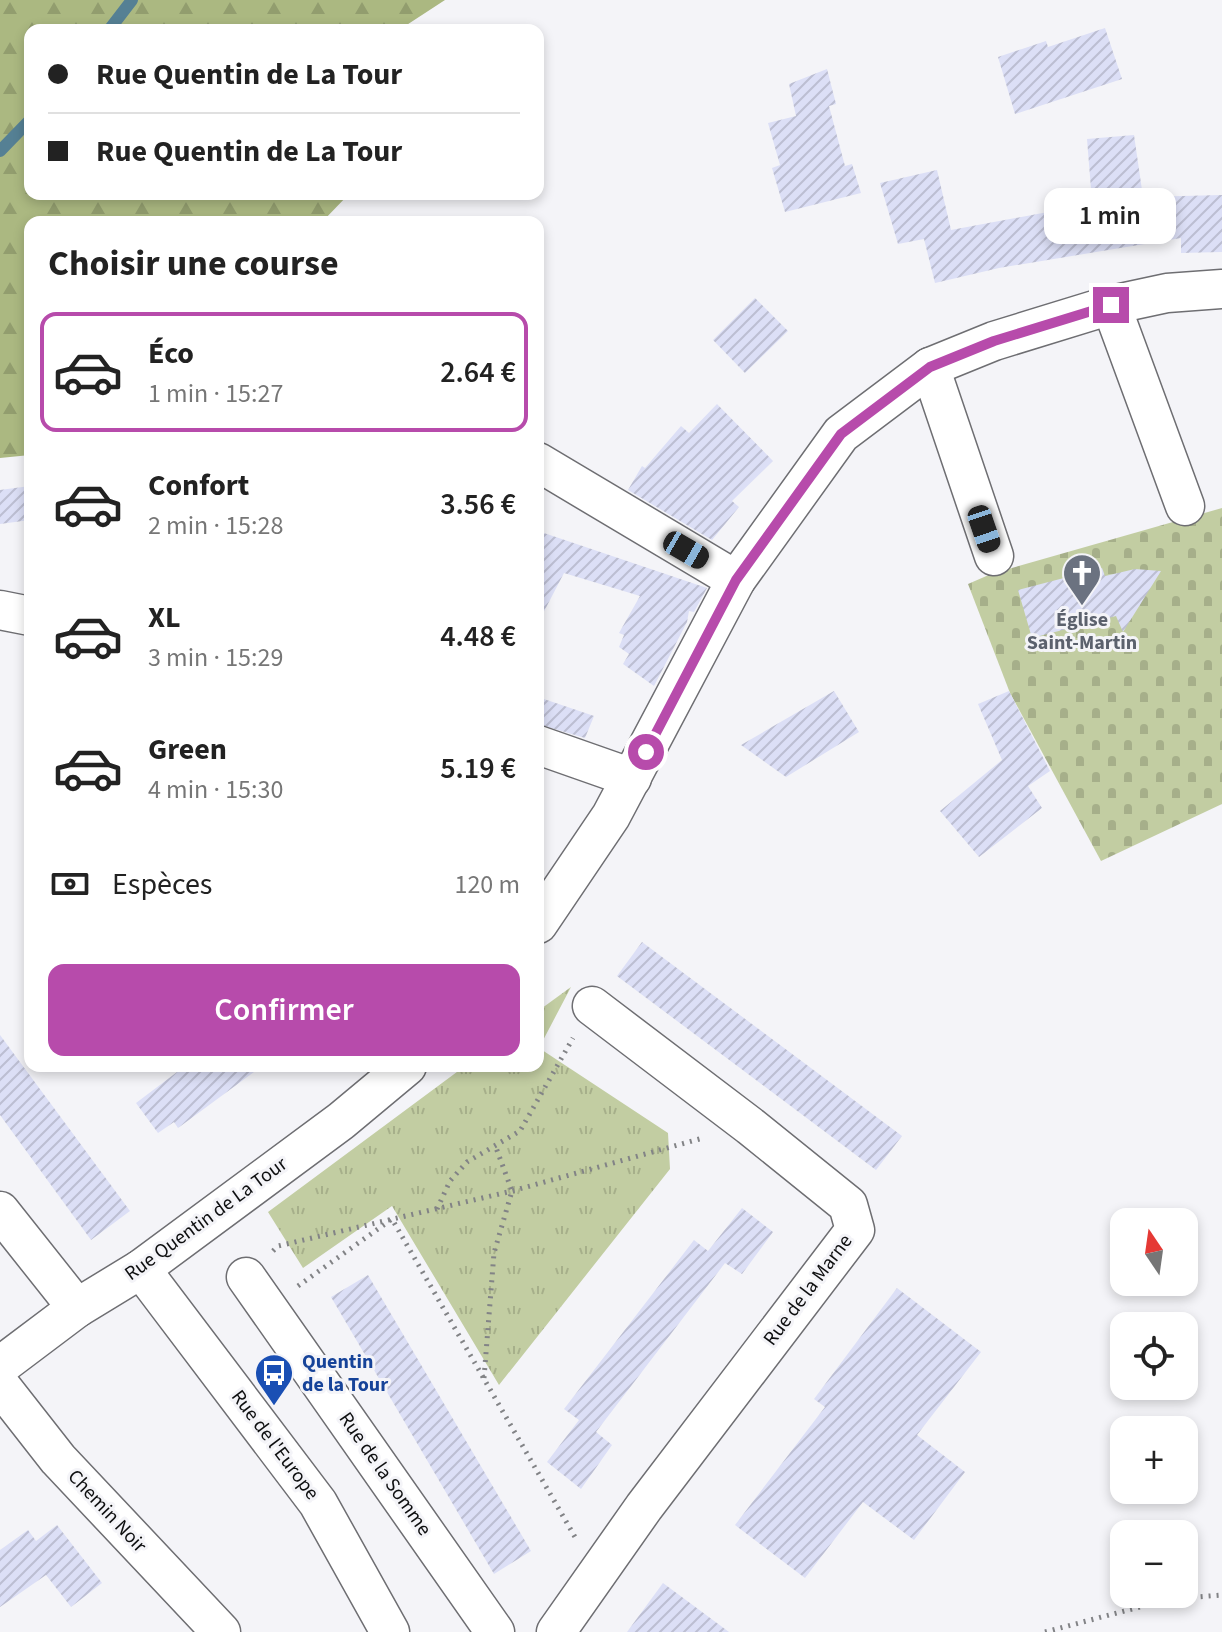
<!DOCTYPE html>
<html lang="fr">
<head>
<meta charset="utf-8">
<style>
  body { margin:0; font-family:"Source Sans 3",sans-serif; background:#f2f2f2; color:#222; height:100vh; display:flex; flex-direction:column; font-size:30px; white-space:nowrap }
  * { box-sizing:border-box; margin:0 }
  p { font-size:26px; color:#767676 }
  .icon { flex:none; width:44px; height:44px; fill:none; stroke:currentColor; stroke-width:2; stroke-linecap:round; stroke-linejoin:round }
  .map { position:relative; flex:1; overflow:hidden }
  .sheet { position:absolute; left:24px; top:216px; width:520px; height:856px; display:flex; flex-direction:column; background:#fff; border-radius:16px; box-shadow:0 4px 12px #0003 }
  .sheet>* { flex:none }
  .guide { position:absolute; left:24px; top:24px; width:520px; height:176px; border-radius:16px; box-shadow:0 4px 12px #0003; display:grid; align-content:center; height:176px; padding:0 24px; background:#fff }
  .needle { width:52px; rotate:347deg }
  .controls { position:absolute; left:1110px; top:1208px; display:grid; gap:16px }
  .controls a { display:grid; place-items:center; width:88px; height:88px; border-radius:16px; background:#fff; box-shadow:0 4px 12px #0003; font-size:40px }
  .end { position:absolute; width:36px; height:36px; margin:-18px; border:10px solid #b74bab; background:#fff; box-shadow:0 0 0 4px #fff }
  .from { border-radius:50% }
  .bubble { position:absolute; height:56px; border-radius:16px; background:#fff; box-shadow:0 4px 12px #0003; font-size:26px; font-weight:600; line-height:56px; text-align:center }
  .car { position:absolute; width:24px; height:48px; margin:-24px -12px; border-radius:10px; box-shadow:0 0 6px 2px #0007; background:linear-gradient(#222 24%,#8ab4d8 0 40%,#222 0 76%,#8ab4d8 0 86%,#222 0) }
  .guide b { display:flex; align-items:center; gap:28px; height:76px; font-size:30px }
  .guide b+b { border-top:2px solid #e0e0e0 }
  .guide i { width:20px; height:20px; background:#222 }
  ul { padding:0; list-style:none }
  li { display:flex; align-items:center; gap:24px; height:120px; margin:0 16px 12px; padding:0 8px; border:4px solid transparent; border-radius:16px }
  li div { flex:1 }
  li b { display:block; font-size:30px }
  li em { font-style:normal; font-weight:600 }
  li.current { border-color:#b74bab }
  li>.icon { width:72px; height:72px; stroke-width:1.5 }
  h2 { padding:0 24px; font-size:36px; line-height:96px }
  .pay { display:flex; align-items:center; gap:20px; height:88px; padding:0 24px; font-size:30px }
  .pay p { margin-inline-start:auto }
  .button { display:flex; gap:16px; margin-top:auto; padding:16px 24px }
  .button a { flex:1; height:92px; border-radius:16px; background:#b74bab; color:#fff; font-size:32px; font-weight:600; line-height:92px; text-align:center }
  .map>svg:first-child { display:block }
  .forest { fill:url(#forest-firs) }
  .cemetery { fill:url(#cemetery-stones) }
  .park { fill:url(#park-tufts) }
  .lines { fill:none; stroke-linecap:round; stroke-linejoin:round }
  .stream { stroke:#558094; stroke-width:12 }
  .building { fill:url(#building-hatch) }
  .minor-casing { stroke:#6e6e72; stroke-width:41 }
  .path { stroke:#828386; stroke-width:5; stroke-dasharray:2 6; stroke-linecap:butt }
  .minor { stroke:#fff; stroke-width:38 }
  .route { stroke:#b74bab; stroke-width:10 }
  .labels { text-anchor:middle; dominant-baseline:central; stroke-width:6; stroke-linejoin:round; paint-order:stroke }
  .worship-label { font-size:20px; font-weight:bold; fill:#5b616d; stroke:#f4f4f8 }
  .street-label { font-size:20px; fill:#0e0f10; stroke:#f4f4f8 }
  .transit-label { font-size:20px; font-weight:bold; fill:#164399; stroke:#f4f4f8; text-anchor:start }
</style>
</head>
<body>
<div class="map">
<svg width="1222" height="1632" viewBox="0 0 1222 1632">
  <defs>
    <pattern id="forest-firs" width="22" height="20" patternUnits="userSpaceOnUse" patternTransform="scale(2)"><rect width="22" height="20" fill="#abb881"/><path d="M5 1l3.5 6h-7zM16 11l3.5 6h-7z" fill="#929d6e"/></pattern>
    <pattern id="cemetery-stones" width="16" height="16" patternUnits="userSpaceOnUse" patternTransform="scale(2)"><rect width="16" height="16" fill="#c2cda2"/><path d="M2 7V4a2 2 0 0 1 4 0v3zM10 15v-3a2 2 0 0 1 4 0v3z" fill="#a6af8a"/></pattern>
    <pattern id="park-tufts" width="24" height="20" patternUnits="userSpaceOnUse" patternTransform="scale(2)"><rect width="24" height="20" fill="#c2cda2"/><path d="M3 7l-1-3M5 7V3M7 7l1-3M15 17l-1-3M17 17v-4M19 17l1-3" fill="none" stroke="#a6af8a"/></pattern>
    <pattern id="building-hatch" width="6" height="6" patternUnits="userSpaceOnUse" patternTransform="scale(2)"><rect width="6" height="6" fill="#dcdff6"/><path d="M-1 1l2-2M0 6l6-6M5 7l2-2" fill="none" stroke="#bcbed2"/></pattern>
  </defs>
  <rect width="100%" height="100%" fill="#f4f4f8"/>
  <path class="forest" d="M0 0H445L399 30H30V194H349L322 222H30V455L0 458Z"/>
  <path class="cemetery" d="M1222 508V804L1101 861 1010 693 968 584 991 574Z"/>
  <path class="park" d="M571 987 539 1048 668 1133 670 1169 499 1385 392 1206 303 1268 268 1212 465 1066H538V1011Z"/>
  <g class="lines">
    <g class="stream">
      <path d="M109 30 132 0"/>
      <path d="M0 151 30 120"/>
    </g>
  </g>
  <g class="building">
    <path d="M1105 28 1122 79 1015 114 998 57 1046 41 1048 47Z"/>
    <path d="M827 69 836 104 829 106 845 166 852 164 861 193 785 212 772 168 780 165 768 123 796 116 789 84Z"/>
    <path d="M1134 135 1143 197 1222 195V252L1181 253V238L999 268 935 283 924 239 898 244 880 183 937 170 951 230 1064 209 1063 195 1091 189 1087 139Z"/>
    <path d="M755 298 788 331 745 373 713 340Z"/>
    <path d="M717 404 773 461 732 501 739 507 712 540 628 490 642 466 645 468 681 426 689 433Z"/>
    <path d="M30 486V520L0 524V490Z"/>
    <path d="M538 531 707 588 694 612 689 611 687 622 654 686 623 664 629 654 619 647 624 635 619 633 640 596 564 573 538 623Z"/>
    <path d="M1102 568 1105 576 1135 569 1161 571 1123 632 1116 616 1032 638 1018 590Z"/>
    <path d="M834 691 859 732 786 777 741 745Z"/>
    <path d="M1009 691 1050 771 1028 786 1042 808 979 857 940 811 1002 760 978 704Z"/>
    <path d="M538 697 594 716 585 738 538 724Z"/>
    <path d="M642 942 902 1136 876 1170 617 976Z"/>
    <path d="M0 1035 130 1211 91 1240 0 1115Z"/>
    <path d="M185 1066H262L178 1128 174 1122 158 1133 136 1103Z"/>
    <path d="M742 1208 773 1232 742 1274 725 1263 596 1432 612 1445 581 1489 547 1462 579 1420 564 1409 694 1240 708 1251Z"/>
    <path d="M368 1275 531 1551 494 1574 331 1297Z"/>
    <path d="M897 1288 981 1352 917 1435 965 1472 914 1540 863 1502 805 1578 735 1525 825 1407 814 1399Z"/>
    <path d="M57 1525 102 1583 71 1607 46 1575 0 1607V1550L28 1530 36 1541Z"/>
    <path d="M663 1583 729 1632H627Z"/>
  </g>
  <g class="lines">
    <g class="minor-casing">
      <g id="minor">
        <path d="M1111 305 1185 506"/>
        <path d="M930 367 994 556"/>
        <path d="M538 462 736 580"/>
        <path d="M0 610 30 616"/>
        <path d="M538 745 632 778"/>
        <path d="M538 924 611 816 736 580 841 434 930 367 994 341 1111 305 1167 293 1222 289"/>
        <path d="M0 1211 77 1308"/>
        <path d="M141 1269 318 1503 390 1632"/>
        <path d="M246 1277 495 1632"/>
        <path d="M0 1366 77 1308 141 1269 341 1121 407 1066"/>
        <path d="M0 1385 58 1459 221 1632"/>
        <path d="M556 1632 644 1507 855 1230 848 1205 750 1126 592 1006"/>
      </g>
    </g>
    <g class="path">
      <path d="M437 1209 450 1181 467 1162 520 1131 573 1038"/>
      <path d="M273 1251 278 1246 512 1191 703 1138"/>
      <path d="M298 1286 392 1219 575 1537"/>
      <path d="M484 1378 494 1253 512 1191 495 1145"/>
      <path d="M1045 1632 1170 1599 1222 1595"/>
    </g>
    <use href="#minor" class="minor"/>
  </g>
  <g class="lines">
    <path class="route" d="M646 752 736 580 841 434 930 367 994 341 1111 305"/>
  </g>
  <defs>
    <g id="church-pin" transform="scale(2)"><path d="M0 17L-7.5 6A9.5 9.5 0 1 1 7.5 6Z" fill="#6b7280" stroke="#f4f4f8"/><path d="M-1.2-6h2.4v3.5h3.3v2.4h-3.3V6h-2.4V-.1h-3.3v-2.4h3.3Z" fill="#fff"/></g>
    <g id="bus-pin" transform="scale(2)"><path d="M0 17L-7.5 6A9.5 9.5 0 1 1 7.5 6Z" fill="#1a4fb4" stroke="#f4f4f8"/><path d="M-5-6H5V4H4V6H2V4H-2V6H-4V4H-5ZM-3.5-4V0h7V-4ZM-3.5 1.2v1.5H-2V1.2ZM2 1.2v1.5H3.5V1.2Z" fill="#fff"/></g>
  </defs>
  <g fill-rule="evenodd">
    <use href="#church-pin" x="1082" y="573"/>
    <use href="#bus-pin" x="274" y="1373"/>
  </g>
  <g class="labels">
    <g class="worship-label">
      <text x="1082" y="620">Église<tspan x="1082" dy="23">Saint-Martin</tspan></text>
    </g>
    <g class="street-label">
      <text transform="translate(206 1219) rotate(-36)">Rue Quentin de La Tour</text>
      <text transform="translate(808 1290) rotate(-53)">Rue de la Marne</text>
      <text transform="translate(275 1445) rotate(53)">Rue de l'Europe</text>
      <text transform="translate(385 1474) rotate(55)">Rue de la Somme</text>
      <text transform="translate(107 1511) rotate(47)">Chemin Noir</text>
    </g>
    <g class="transit-label">
      <text x="302" y="1362">Quentin<tspan x="302" dy="23">de la Tour</tspan></text>
    </g>
  </g>
</svg>
<div class="controls">
<a><svg class="needle" viewBox="-14 -14 28 28"><path d="M0-13l5 13h-10z" fill="#e53935"/><path d="M0 13l5-13h-10z" fill="#767676"/></svg></a>
<a><svg class="icon" aria-label="locate" viewBox="0 0 24 24"><circle cx="12" cy="12" r="6"/><path d="M12 2v4M12 18v4M2 12h4M18 12h4"/></svg></a>
<a>+</a>
<a>−</a>
</div>
<i class="end from" style="left:646px;top:752px"></i>
<i class="end" style="left:1111px;top:305px"></i>
<div class="bubble" style="left:1044px;top:188px;width:132px">1 min</div>
<i class="car" style="left:984px;top:529px;rotate:161deg"></i>
<i class="car" style="left:686px;top:550px;rotate:120deg"></i>
<div class="guide">
<b><i class="from"></i>Rue Quentin de La Tour</b>
<b><i></i>Rue Quentin de La Tour</b>
</div>
<section class="sheet">
<h2>Choisir une course</h2>
<ul>
<li class="current"><svg class="icon" aria-label="car" viewBox="0 0 24 24"><path d="M5 17H2v-5l4-1 3-4h7l3 4 3 1v5h-3M9 17h6M6 11h13"/><circle cx="7" cy="17" r="2"/><circle cx="17" cy="17" r="2"/></svg><div><b>Éco</b><p>1 min · 15:27</p></div><em>2.64 €</em></li>
<li><svg class="icon" aria-label="car" viewBox="0 0 24 24"><path d="M5 17H2v-5l4-1 3-4h7l3 4 3 1v5h-3M9 17h6M6 11h13"/><circle cx="7" cy="17" r="2"/><circle cx="17" cy="17" r="2"/></svg><div><b>Confort</b><p>2 min · 15:28</p></div><em>3.56 €</em></li>
<li><svg class="icon" aria-label="car" viewBox="0 0 24 24"><path d="M5 17H2v-5l4-1 3-4h7l3 4 3 1v5h-3M9 17h6M6 11h13"/><circle cx="7" cy="17" r="2"/><circle cx="17" cy="17" r="2"/></svg><div><b>XL</b><p>3 min · 15:29</p></div><em>4.48 €</em></li>
<li><svg class="icon" aria-label="car" viewBox="0 0 24 24"><path d="M5 17H2v-5l4-1 3-4h7l3 4 3 1v5h-3M9 17h6M6 11h13"/><circle cx="7" cy="17" r="2"/><circle cx="17" cy="17" r="2"/></svg><div><b>Green</b><p>4 min · 15:30</p></div><em>5.19 €</em></li>
</ul>
<div class="pay"><svg class="icon" aria-label="cash" viewBox="0 0 24 24"><path d="M3 7h18v10H3z"/><circle cx="12" cy="12" r="2"/></svg>Espèces<p>120 m</p></div>
<div class="button"><a>Confirmer</a></div>
</section>
</div>
</body>
</html>
